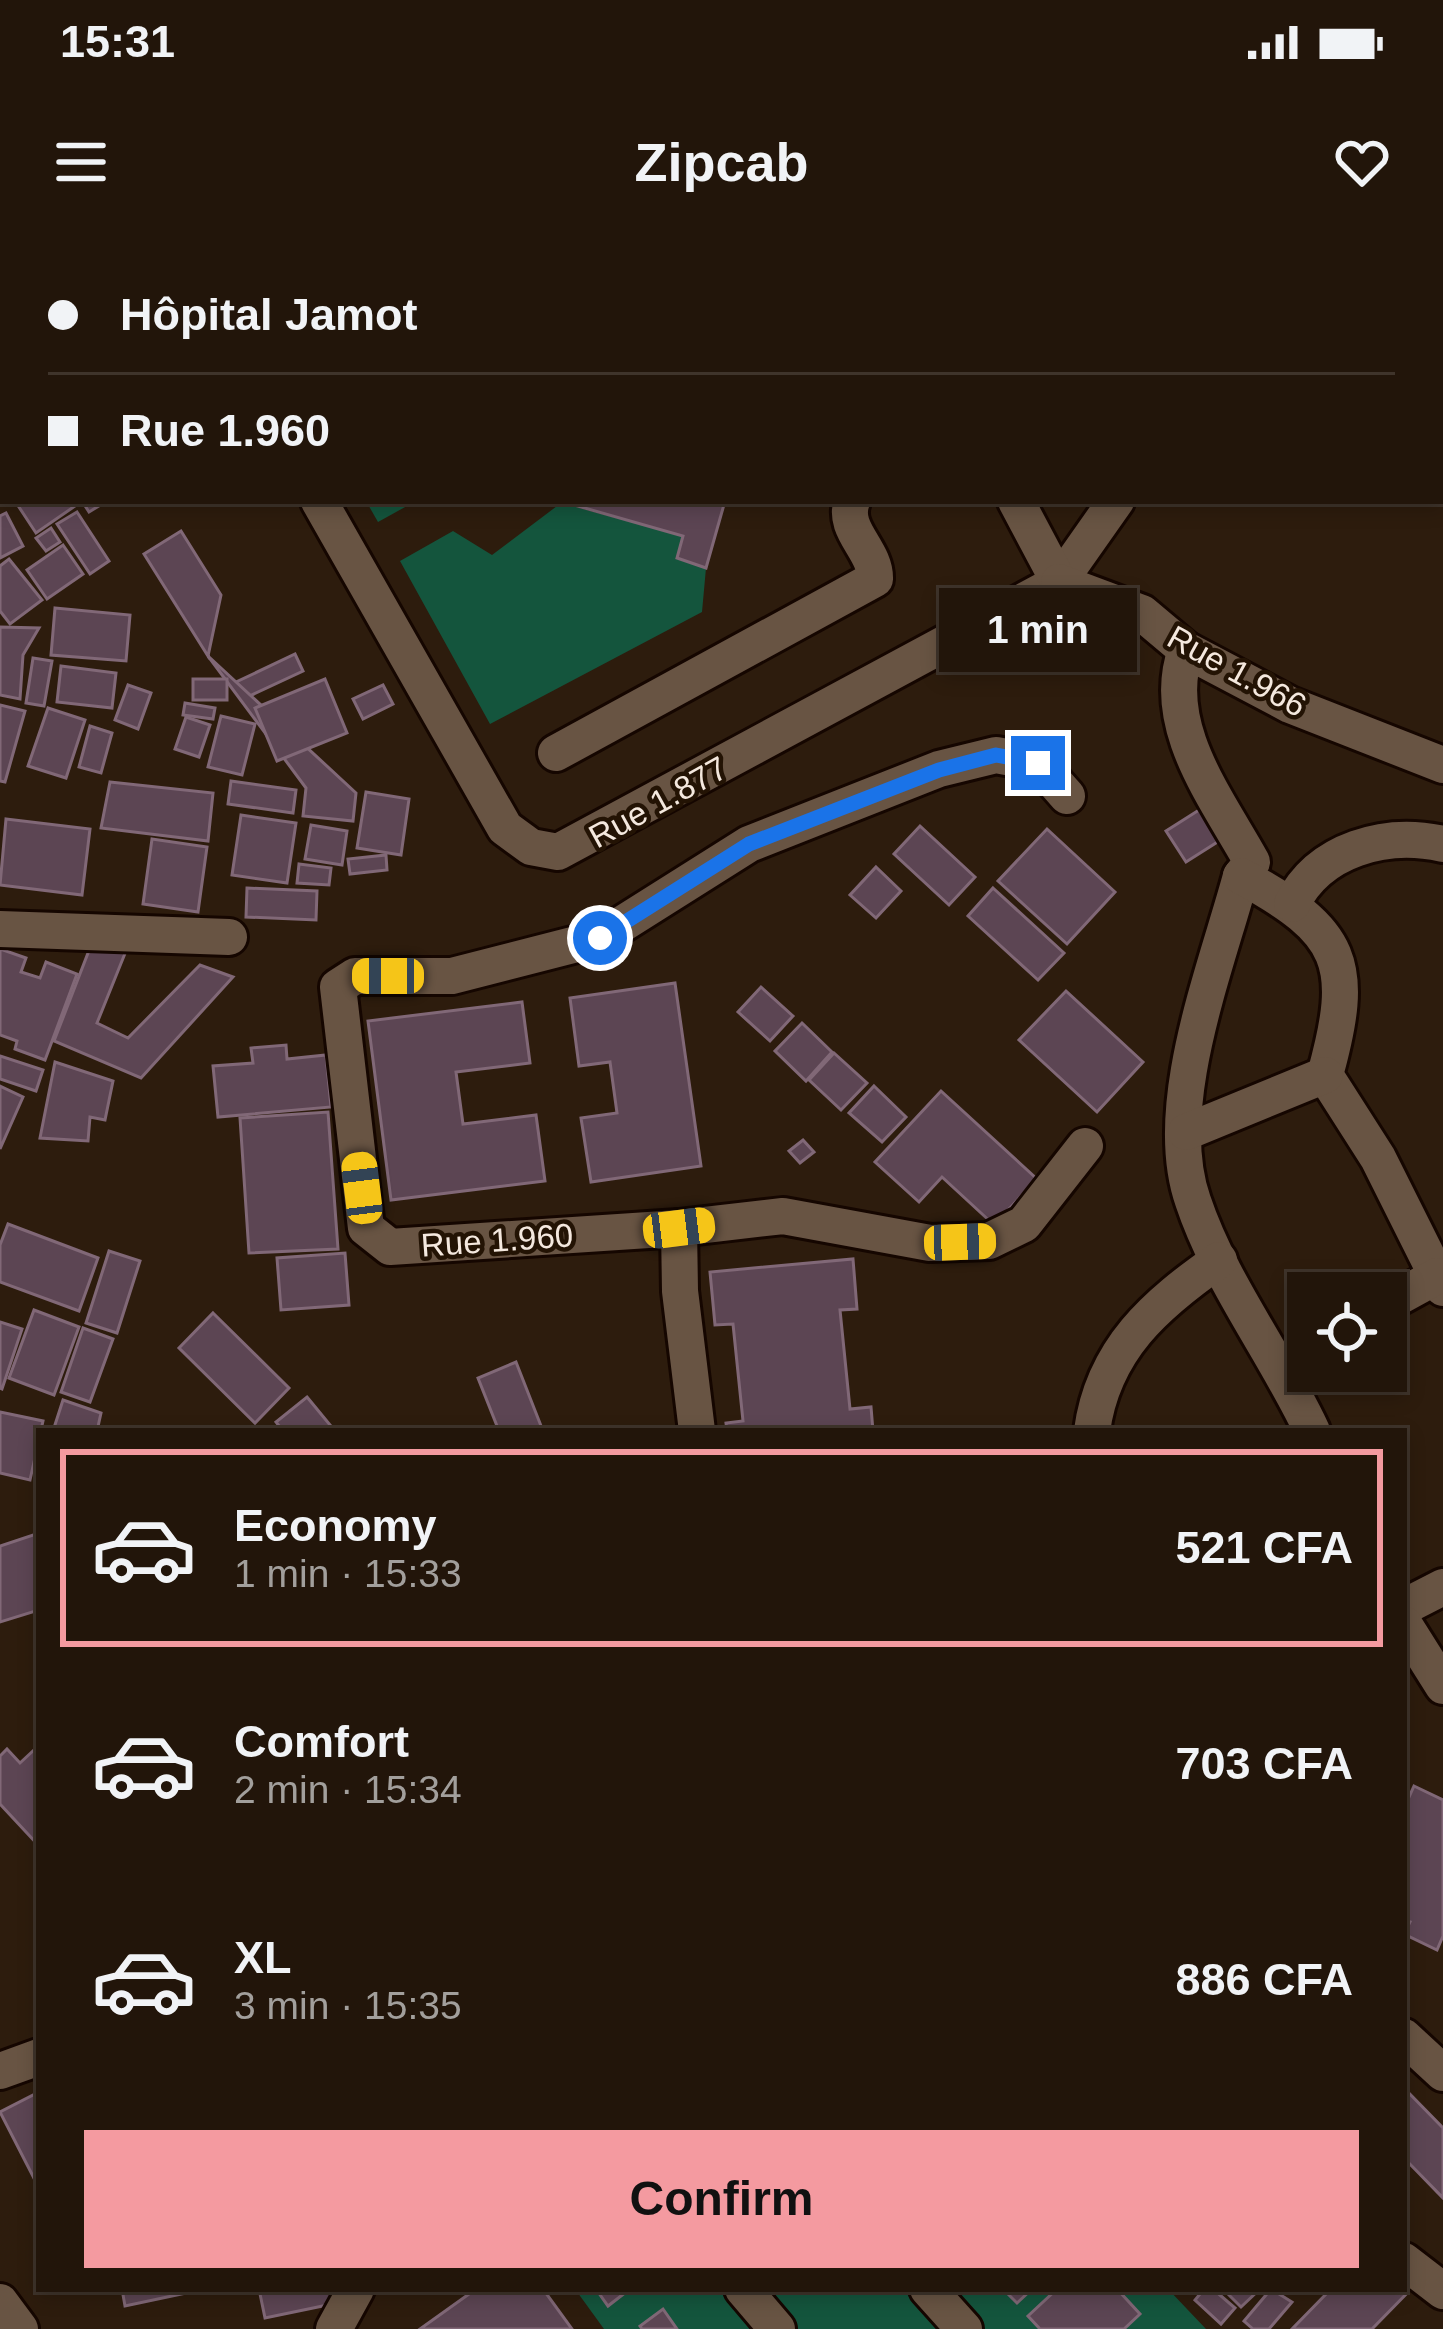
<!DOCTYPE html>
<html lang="en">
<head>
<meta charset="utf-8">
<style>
  body { margin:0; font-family:Arial,sans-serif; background:#2e2218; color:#f1f3f6; height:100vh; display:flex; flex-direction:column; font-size:45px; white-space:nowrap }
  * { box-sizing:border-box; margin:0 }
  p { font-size:39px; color:#a29f9c }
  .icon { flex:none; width:66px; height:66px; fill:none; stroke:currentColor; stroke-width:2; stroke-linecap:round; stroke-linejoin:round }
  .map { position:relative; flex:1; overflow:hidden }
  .side { position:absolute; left:36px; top:1188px; width:1371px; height:864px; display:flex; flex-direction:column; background:#22150a; border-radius:0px; box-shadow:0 6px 18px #0003,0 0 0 3px #3f342b }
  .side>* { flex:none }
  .top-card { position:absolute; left:0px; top:0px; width:1443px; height:264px; box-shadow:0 6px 18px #0003,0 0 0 3px #3f342b; display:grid; align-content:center; height:264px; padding:0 48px; background:#22150a }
  .buttons { position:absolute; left:1287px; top:1032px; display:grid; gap:24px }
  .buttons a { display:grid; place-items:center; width:120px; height:120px; border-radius:0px; background:#22150a; box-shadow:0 6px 18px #0003,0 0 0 3px #3f342b; font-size:60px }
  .end { position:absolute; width:54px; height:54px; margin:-27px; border:15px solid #1a73e8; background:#fff; box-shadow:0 0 0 6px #fff }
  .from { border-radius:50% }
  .bubble { position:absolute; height:84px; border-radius:0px; background:#22150a; box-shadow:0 6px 18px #0003,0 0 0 3px #3f342b; font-size:39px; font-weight:800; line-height:84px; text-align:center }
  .car { position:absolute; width:36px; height:72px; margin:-36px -18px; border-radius:15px; box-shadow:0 0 9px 3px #0007; background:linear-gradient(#f5c518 24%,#345 0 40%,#f5c518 0 76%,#345 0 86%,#f5c518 0) }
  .top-card b { display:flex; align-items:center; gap:42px; height:114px; font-size:45px }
  .top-card b+b { border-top:3px solid #3f342b }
  .top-card i { width:30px; height:30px; background:#f1f3f6 }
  ul { padding:21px 0 0; list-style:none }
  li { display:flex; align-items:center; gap:36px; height:198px; margin:0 24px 18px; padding:0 24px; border:6px solid transparent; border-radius:0px }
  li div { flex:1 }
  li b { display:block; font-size:45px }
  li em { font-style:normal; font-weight:800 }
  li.on { border-color:#f49aa0 }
  li>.icon { width:108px; height:108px; stroke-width:1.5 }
  .button { display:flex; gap:24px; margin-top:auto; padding:24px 48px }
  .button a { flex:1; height:138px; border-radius:0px; background:#f49aa0; color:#111; font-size:48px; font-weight:800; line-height:138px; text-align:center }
  .status { display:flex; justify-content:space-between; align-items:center; height:84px; padding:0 60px; background:#22150a; direction:ltr }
  .status svg { height:33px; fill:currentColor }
  header { display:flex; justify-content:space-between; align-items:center; height:156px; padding:0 48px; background:#22150a; font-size:54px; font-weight:800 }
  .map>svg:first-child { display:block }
  .green { fill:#14553d }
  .building { fill:#5c4553; stroke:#816877; stroke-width:3 }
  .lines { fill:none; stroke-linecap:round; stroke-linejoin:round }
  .minor-casing { stroke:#150600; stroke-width:42 }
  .minor { stroke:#685443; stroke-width:36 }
  .route { stroke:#1a73e8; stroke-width:15 }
  .labels { text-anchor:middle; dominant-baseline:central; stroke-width:9; stroke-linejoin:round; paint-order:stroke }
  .street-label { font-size:33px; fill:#f4e8de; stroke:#231304 }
</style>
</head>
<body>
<div class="status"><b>15:31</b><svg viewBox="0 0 49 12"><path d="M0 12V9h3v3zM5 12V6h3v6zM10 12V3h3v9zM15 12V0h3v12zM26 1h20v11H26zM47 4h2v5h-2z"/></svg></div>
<header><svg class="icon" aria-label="menu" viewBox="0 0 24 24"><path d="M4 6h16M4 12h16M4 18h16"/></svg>Zipcab<svg class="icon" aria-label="heart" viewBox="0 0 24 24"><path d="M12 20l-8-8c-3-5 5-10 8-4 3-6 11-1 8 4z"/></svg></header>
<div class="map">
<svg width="1443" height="2089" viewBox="0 0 1443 2089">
  <rect width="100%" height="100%" fill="#2d1c0d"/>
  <g class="green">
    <path d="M230 0H464L224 3Z"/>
    <path d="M366 261H416L378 282Z"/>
    <path d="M561 263 683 296 677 318 706 328 702 372 490 484 400 321 453 291 492 315Z"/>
    <path d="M575 2049H1003L1017 2063 1032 2049H1057L1028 2075 1040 2089H677L663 2069 642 2089H604Z"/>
    <path d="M1117 2049H1168L1206 2089H1124L1140 2074Z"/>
  </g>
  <g class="building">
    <path d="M464 0H637L463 3Z"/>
    <path d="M15 261H71L75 266 36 293Z"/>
    <path d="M82 261H107L89 272Z"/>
    <path d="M725 261 706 328 677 318 683 296 560 261Z"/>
    <path d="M77 272 109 321 90 334 57 284Z"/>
    <path d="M6 273 23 306 0 318V276Z"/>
    <path d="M51 288 60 302 46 311 36 298Z"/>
    <path d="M181 291 221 355 208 416 144 314Z"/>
    <path d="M63 305 83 334 47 359 27 330Z"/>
    <path d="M9 319 42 360 10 384 0 371V326Z"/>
    <path d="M55 368 130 375 126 421 51 415Z"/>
    <path d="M0 387 39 388 23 415 20 459 0 455Z"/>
    <path d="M295 414 303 431 241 460 234 443Z"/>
    <path d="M208 416 356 553 353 581 303 576 306 548Z"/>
    <path d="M33 418 52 421 44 466 26 463Z"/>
    <path d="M61 426 116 433 112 468 57 462Z"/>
    <rect x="193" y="439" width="34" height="21"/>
    <path d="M325 439 347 493 277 521 255 468Z"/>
    <path d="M128 445 151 453 138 489 115 480Z"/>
    <path d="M383 445 393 464 363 479 353 459Z"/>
    <path d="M185 463 215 468 213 479 183 475Z"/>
    <path d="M0 465 25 471 5 542 0 541Z"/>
    <path d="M48 468 85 480 66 538 28 526Z"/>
    <path d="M221 476 255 484 242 535 208 527Z"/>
    <path d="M186 477 210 485 199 517 175 509Z"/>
    <path d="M90 486 112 493 101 533 79 527Z"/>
    <path d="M231 541 296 550 293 573 228 564Z"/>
    <path d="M110 542 213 553 208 601 101 588Z"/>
    <path d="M366 552 409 559 401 615 357 608Z"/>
    <path d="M1199 570 1219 601 1186 622 1166 591Z"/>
    <path d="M241 575 296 583 287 643 232 635Z"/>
    <path d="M6 579 90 589 82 655 0 645Z"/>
    <path d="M311 585 347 591 342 625 305 619Z"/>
    <path d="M920 586 975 637 949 665 894 614Z"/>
    <path d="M1047 589 1115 652 1067 704 998 641Z"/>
    <path d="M152 599 207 607 198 672 143 664Z"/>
    <path d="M386 615 387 630 350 634 348 619Z"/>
    <path d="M299 624 331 628 329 645 297 643Z"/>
    <path d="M876 627 901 651 876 678 850 655Z"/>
    <path d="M247 648 317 651 316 680 246 677Z"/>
    <path d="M993 648 1064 713 1038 740 968 676Z"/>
    <path d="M95 695 128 706 97 783 128 798 200 725 233 737 141 838 54 801Z"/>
    <path d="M0 709 26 718 21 732 40 738 46 722 77 734 45 820 15 809 17 801 0 795Z"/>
    <path d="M675 743 701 926 591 942 581 878 617 873 610 822 579 826 570 758Z"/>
    <path d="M761 747 793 776 770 801 738 772Z"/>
    <path d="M1066 751 1143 822 1097 872 1019 800Z"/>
    <path d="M522 762 530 823 456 832 463 884 536 875 545 941 391 960 368 781Z"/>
    <path d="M802 783 832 812 806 841 775 811Z"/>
    <path d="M286 805 287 819 326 815 331 867 218 877 213 826 253 823 251 808Z"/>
    <path d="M834 813 867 843 841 870 809 840Z"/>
    <path d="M0 816 43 830 36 851 0 839Z"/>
    <path d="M55 822 113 841 105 880 90 877 88 901 40 898Z"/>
    <path d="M0 846 23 857 0 909Z"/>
    <path d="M874 846 906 877 882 902 849 873Z"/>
    <path d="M941 851 1037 939 994 985 942 937 919 962 875 922Z"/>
    <path d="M328 872 338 1009 249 1013 240 878Z"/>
    <path d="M803 900 814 912 800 923 789 911Z"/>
    <path d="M8 984 98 1018 79 1071 0 1042V1005Z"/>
    <path d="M109 1011 140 1021 117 1093 86 1083Z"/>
    <path d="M345 1013 349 1065 281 1070 277 1018Z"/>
    <path d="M853 1019 857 1069 840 1070 850 1169 871 1167 873 1191H727L726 1183 743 1181 733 1084 715 1085 710 1032Z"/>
    <path d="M34 1070 79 1087 54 1155 9 1138Z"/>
    <path d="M213 1073 289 1148 255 1183 179 1108Z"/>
    <path d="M0 1082 22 1089 2 1149 0 1148Z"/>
    <path d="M83 1088 113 1099 90 1162 61 1152Z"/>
    <path d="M516 1122 543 1191H499L478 1138Z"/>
    <path d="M307 1157 335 1191H283L276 1182Z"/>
    <path d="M63 1160 101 1173 97 1191H53Z"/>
    <path d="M0 1172 43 1181 30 1240 0 1233Z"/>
    <path d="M39 1293V1370L0 1382V1306Z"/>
    <path d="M7 1509 20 1523 35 1509 39 1513V1606L0 1564V1516Z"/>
    <path d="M1414 1546 1443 1560V1696L1437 1710 1404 1694 1410 1682 1404 1680V1555L1409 1557Z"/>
    <path d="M1404 1848 1443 1888V1958L1404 1918Z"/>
    <path d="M39 1852V1948L0 1872Z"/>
    <path d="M1404 2033 1416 2044 1372 2089H1292L1331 2049H1404Z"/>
    <path d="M122 2049H205L125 2066Z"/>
    <path d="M259 2049H334L337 2063 265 2078Z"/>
    <path d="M476 2049H543L572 2089H420Z"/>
    <path d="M596 2049H630L608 2066Z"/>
    <path d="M1003 2049H1032L1017 2063Z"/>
    <path d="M1057 2049H1117L1140 2074 1124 2089H1040L1028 2076Z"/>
    <path d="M1204 2049H1213L1235 2068 1221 2084 1195 2060Z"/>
    <path d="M1223 2049H1260L1241 2067Z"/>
    <path d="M1271 2049 1292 2062 1269 2089H1253L1244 2081Z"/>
    <path d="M663 2069 677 2089H642L640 2086Z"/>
  </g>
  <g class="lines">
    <g class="minor-casing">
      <g id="minor">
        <path d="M171 0 173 3"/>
        <path d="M777 0 779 3"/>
        <path d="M886 0 887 3"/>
        <path d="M1244 3 1246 0"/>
        <path d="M0 133 3 131"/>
        <path d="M319 261 505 588 531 607 558 612 1059 342 1116 261"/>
        <path d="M1016 261 1059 342"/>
        <path d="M1059 342 1142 373 1186 410 1290 465 1443 525"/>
        <path d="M1186 410C1159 485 1216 557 1252 622L1241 636C1216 729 1160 867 1193 961 1220 1042 1276 1114 1312 1191"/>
        <path d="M556 513 875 339C876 310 841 290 852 261"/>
        <path d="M1241 636C1344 692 1356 723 1325 835L1378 918 1443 1048"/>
        <path d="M1292 664C1319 609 1386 591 1443 604"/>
        <path d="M0 689 229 697"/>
        <path d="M1186 892 1325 835"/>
        <path d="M679 988 783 976 930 1003 989 1001 1024 984 1085 906"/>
        <path d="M1386 1064 1437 1036"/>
        <path d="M697 1191 680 1051 679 988 390 1007 366 988 338 747 355 736H452L600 698 749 604 939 529 996 515 1038 523 1067 556"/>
        <path d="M1092 1191C1103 1109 1156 1064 1219 1020"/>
        <path d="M1404 1367 1443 1347"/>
        <path d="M1404 1384 1443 1446"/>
        <path d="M1404 1797 1443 1833"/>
        <path d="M0 1831 39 1817"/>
        <path d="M1404 2021 1443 2051"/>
        <path d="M743 2049 777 2089"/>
        <path d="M928 2049 964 2089"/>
        <path d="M0 2062 20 2089"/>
        <path d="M334 2089 356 2049"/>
      </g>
    </g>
    <use href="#minor" class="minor"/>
  </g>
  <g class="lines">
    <path class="route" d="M600 698 749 604 939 530 996 515 1038 523"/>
  </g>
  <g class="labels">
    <g class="street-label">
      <text transform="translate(1237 431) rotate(29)">Rue 1.966</text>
      <text transform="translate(658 562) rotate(-29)">Rue 1.877</text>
      <text transform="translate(497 1000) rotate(-4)">Rue 1.960</text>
    </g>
  </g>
</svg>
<div class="buttons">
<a><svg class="icon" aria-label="locate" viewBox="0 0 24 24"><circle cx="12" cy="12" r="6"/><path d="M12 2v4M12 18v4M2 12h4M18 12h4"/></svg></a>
</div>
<i class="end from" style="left:600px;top:698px"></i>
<i class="end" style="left:1038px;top:523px"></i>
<div class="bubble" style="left:939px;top:348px;width:198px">1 min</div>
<i class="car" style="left:388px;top:736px;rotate:270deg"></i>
<i class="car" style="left:362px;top:948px;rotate:353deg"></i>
<i class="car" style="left:679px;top:988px;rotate:83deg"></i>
<i class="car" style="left:960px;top:1002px;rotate:88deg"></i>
<div class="top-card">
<b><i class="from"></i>Hôpital Jamot</b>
<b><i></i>Rue 1.960</b>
</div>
<section class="side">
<ul>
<li class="on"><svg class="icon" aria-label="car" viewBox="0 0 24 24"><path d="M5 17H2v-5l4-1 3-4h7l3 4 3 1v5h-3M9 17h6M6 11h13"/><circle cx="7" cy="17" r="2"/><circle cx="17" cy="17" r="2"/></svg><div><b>Economy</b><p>1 min · 15:33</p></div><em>521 CFA</em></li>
<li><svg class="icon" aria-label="car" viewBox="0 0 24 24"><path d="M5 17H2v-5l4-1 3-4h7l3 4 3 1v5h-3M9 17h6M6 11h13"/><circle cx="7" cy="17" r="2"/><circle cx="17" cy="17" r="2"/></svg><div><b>Comfort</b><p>2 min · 15:34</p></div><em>703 CFA</em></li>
<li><svg class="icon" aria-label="car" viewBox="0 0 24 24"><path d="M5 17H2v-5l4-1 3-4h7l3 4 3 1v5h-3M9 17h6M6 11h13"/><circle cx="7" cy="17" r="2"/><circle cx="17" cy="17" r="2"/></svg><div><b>XL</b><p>3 min · 15:35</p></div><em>886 CFA</em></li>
</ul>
<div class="button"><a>Confirm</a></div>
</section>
</div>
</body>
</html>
